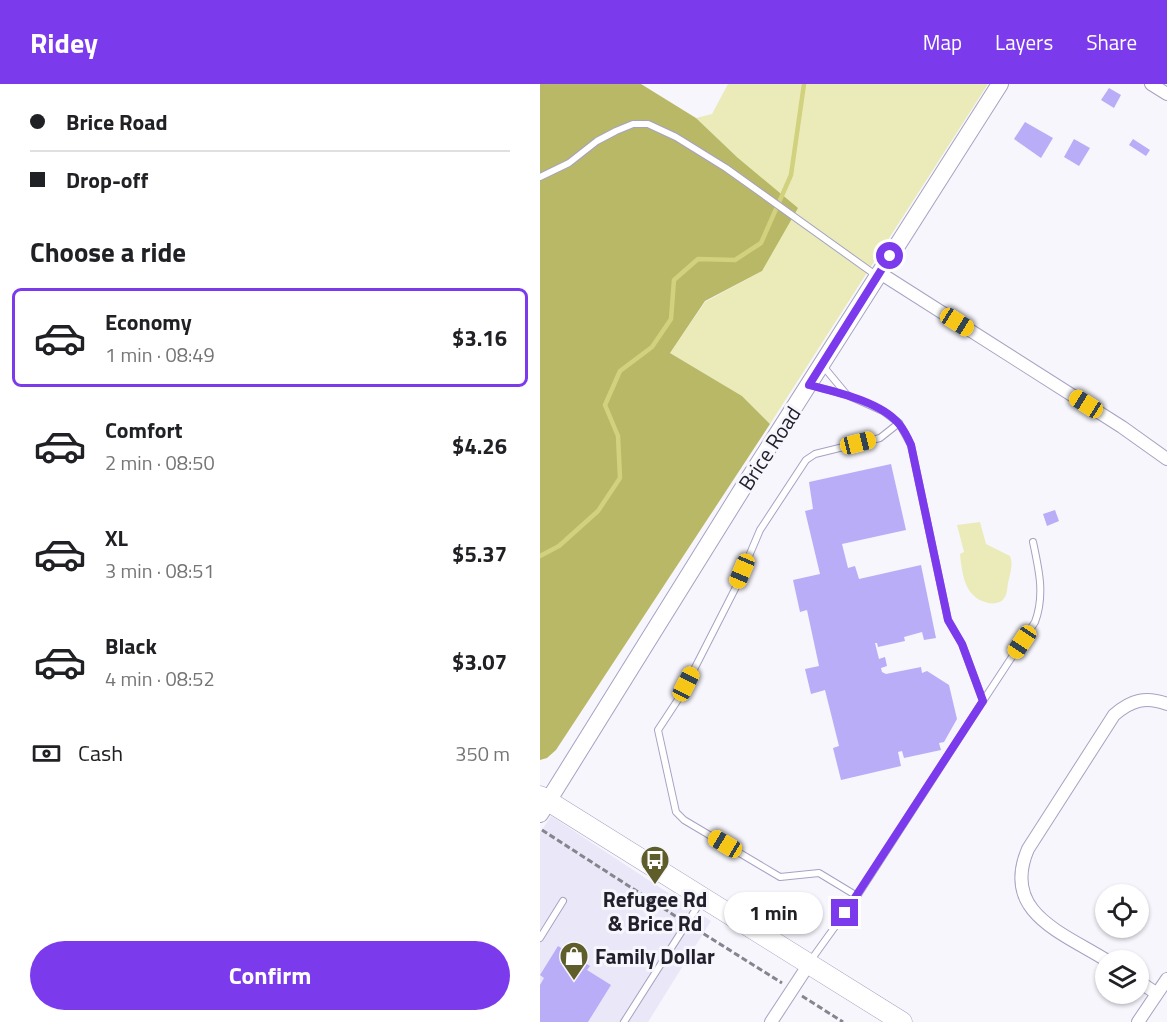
<!DOCTYPE html>
<html lang="en">
<head>
<meta charset="utf-8">
<style>
  body { margin:0; font-family:"Titillium Web",sans-serif; background:#f6f6f6; color:#202124; height:100vh; display:flex; flex-direction:column; font-size:22px; white-space:nowrap }
  * { box-sizing:border-box; margin:0 }
  p { font-size:20px; color:#757577 }
  .icon { flex:none; width:33px; height:33px; fill:none; stroke:currentColor; stroke-width:2; stroke-linecap:round; stroke-linejoin:round }
  .map { position:relative; flex:1; overflow:hidden }
  .drawer { display:flex; flex-direction:column; background:#fff; width:540px }
  .drawer>* { flex:none }
  .banner { display:grid; align-content:center; height:132px; padding:0 30px; background:#fff }
  .fabs { position:absolute; left:555px; top:800px; display:grid; gap:12px }
  .fabs a { display:grid; place-items:center; width:54px; height:54px; border-radius:50%; background:#fff; box-shadow:0 2px 4px #0004; font-size:30px }
  .end { position:absolute; width:27px; height:27px; margin:-14px; border:8px solid #7c3aed; background:#fff; box-shadow:0 0 0 3px #fff }
  .from { border-radius:50% }
  .bubble { position:absolute; height:42px; border-radius:21px; background:#fff; box-shadow:0 2px 4px #0004; font-size:20px; font-weight:700; line-height:42px; text-align:center }
  .car { position:absolute; width:18px; height:36px; margin:-18px -9px; border-radius:8px; box-shadow:0 0 4px 2px #0007; background:linear-gradient(#f5c518 24%,#345 0 40%,#f5c518 0 76%,#345 0 86%,#f5c518 0) }
  .banner b { display:flex; align-items:center; gap:21px; height:57px; font-size:22px }
  .banner b+b { border-top:2px solid #e0e0e0 }
  .banner i { width:15px; height:15px; background:#202124 }
  ul { padding:0; list-style:none }
  li { display:flex; align-items:center; gap:18px; height:99px; margin:0 12px 9px; padding:0 18px; border:3px solid transparent; border-radius:9px }
  li div { flex:1 }
  li b { display:block; font-size:22px }
  li em { font-style:normal; font-weight:700 }
  li.selected { border-color:#7c3aed }
  li>.icon { width:54px; height:54px; stroke-width:1.5 }
  h2 { padding:0 30px; font-size:27px; line-height:72px }
  .pay { display:flex; align-items:center; gap:15px; height:66px; padding:0 30px; font-size:22px }
  .pay p { margin-inline-start:auto }
  .action { display:flex; gap:12px; margin-top:auto; padding:12px 30px }
  .action a { flex:1; height:69px; border-radius:36px; background:#7c3aed; color:#fff; font-size:24px; font-weight:700; line-height:69px; text-align:center }
  header { display:flex; align-items:center; gap:36px; box-sizing:border-box; height:84px; padding:0 30px; background:#7c3aed; color:#fff }
  header strong { font-size:28px }
  nav { display:flex; gap:33px; margin-inline-start:auto; font-size:21px }
  main { display:flex; flex:1; min-height:0 }
  .map>svg:first-child { display:block }
  .built { fill:#eae8f8 }
  .green { fill:#eaebb8 }
  .forest { fill:#b9b867 }
  .lines { fill:none; stroke-linecap:round; stroke-linejoin:round }
  .stream { stroke:#d1d17e; stroke-width:4.5 }
  .building { fill:#b9adf7 }
  .lane-casing { stroke:#a6a2c2; stroke-width:8 }
  .street-casing { stroke:#a6a2c2; stroke-width:14 }
  .secondary-casing { stroke:#a6a2c2; stroke-width:18 }
  .primary-casing { stroke:#a6a2c2; stroke-width:21 }
  .path { stroke:#86848e; stroke-width:3; stroke-dasharray:6 3; stroke-linecap:butt }
  .lane { stroke:#fff; stroke-width:6 }
  .street { stroke:#fff; stroke-width:12 }
  .secondary { stroke:#fff; stroke-width:16 }
  .primary { stroke:#fff; stroke-width:20 }
  .route { stroke:#7c3aed; stroke-width:8 }
  .labels { text-anchor:middle; dominant-baseline:central; stroke-width:6; stroke-linejoin:round; paint-order:stroke }
  .street-label { font-size:21px; fill:#22202c; stroke:#f7f6fd }
  .poi-label { font-size:21px; font-weight:bold; fill:#22202c; stroke:#f7f6fd }
</style>
</head>
<body>
<header>
<strong>Ridey</strong>
<nav><a>Map</a><a>Layers</a><a>Share</a></nav>
</header>
<main>
<section class="drawer">
<div class="banner">
<b><i class="from"></i>Brice Road</b>
<b><i></i>Drop-off</b>
</div>
<h2>Choose a ride</h2>
<ul>
<li class="selected"><svg class="icon" aria-label="car" viewBox="0 0 24 24"><path d="M5 17H2v-5l4-1 3-4h7l3 4 3 1v5h-3M9 17h6M6 11h13"/><circle cx="7" cy="17" r="2"/><circle cx="17" cy="17" r="2"/></svg><div><b>Economy</b><p>1 min · 08:49</p></div><em>$3.16</em></li>
<li><svg class="icon" aria-label="car" viewBox="0 0 24 24"><path d="M5 17H2v-5l4-1 3-4h7l3 4 3 1v5h-3M9 17h6M6 11h13"/><circle cx="7" cy="17" r="2"/><circle cx="17" cy="17" r="2"/></svg><div><b>Comfort</b><p>2 min · 08:50</p></div><em>$4.26</em></li>
<li><svg class="icon" aria-label="car" viewBox="0 0 24 24"><path d="M5 17H2v-5l4-1 3-4h7l3 4 3 1v5h-3M9 17h6M6 11h13"/><circle cx="7" cy="17" r="2"/><circle cx="17" cy="17" r="2"/></svg><div><b>XL</b><p>3 min · 08:51</p></div><em>$5.37</em></li>
<li><svg class="icon" aria-label="car" viewBox="0 0 24 24"><path d="M5 17H2v-5l4-1 3-4h7l3 4 3 1v5h-3M9 17h6M6 11h13"/><circle cx="7" cy="17" r="2"/><circle cx="17" cy="17" r="2"/></svg><div><b>Black</b><p>4 min · 08:52</p></div><em>$3.07</em></li>
</ul>
<div class="pay"><svg class="icon" aria-label="cash" viewBox="0 0 24 24"><path d="M3 7h18v10H3z"/><circle cx="12" cy="12" r="2"/></svg>Cash<p>350 m</p></div>
<div class="action"><a>Confirm</a></div>
</section>
<div class="map">
<svg width="627" height="938" viewBox="0 0 627 938">
  <rect width="100%" height="100%" fill="#f7f6fd"/>
  <path class="built" d="M11 732 171 837 108 938H0V749Z"/>
  <g class="green">
    <path d="M188 0H448L230 340 202 312 130 269 165 218 222 187 198 74 156 34 172 30Z"/>
    <path d="M440 438 446 460 470 472C473 480 471 486 469 495 467 500 468 508 465 513 457 526 435 517 429 506 423 497 421 481 420 470L424 468 417 441Z"/>
  </g>
  <path class="forest" d="M0 0H101L156 34 198 74 258 124 222 187 165 217 130 269 202 312 230 340 16 666 7 674 0 676Z"/>
  <g class="lines">
    <path class="stream" d="M0 472 19 462 58 427 80 394 78 352 65 321 80 287 112 263 131 235 134 196 158 175 195 176 221 159 251 91 264 0"/>
  </g>
  <g class="building">
    <path d="M569 4 581 11 574 24 561 16Z"/>
    <path d="M485 38 513 54 501 74 474 55Z"/>
    <path d="M534 55 550 64 539 82 524 73Z"/>
    <path d="M593 55 610 66 606 72 589 61Z"/>
    <path d="M351 380 366 446 302 460 308 484 315 482 319 495 381 481 396 554 384 556 382 548 364 553 365 557 338 563 337 559H335L339 575 345 573 347 582 341 584 342 588 346 590 381 583 382 589 387 587 409 601 417 635 404 658 399 659 401 666 364 674 362 667 358 668 361 682 301 696 293 664 299 662 285 606 271 610 265 585 279 582 267 526 260 528 253 496 280 490 265 427 273 425 269 398Z"/>
    <path d="M515 426 519 437 507 442 503 430Z"/>
    <path d="M18 862 50 882 47 886 71 901 48 938H0V901L4 894 0 891Z"/>
  </g>
  <g class="lines">
    <g class="lane-casing">
      <g id="lane">
        <path d="M0 93 29 79 57 57 76 47 93 40H108L136 53 186 84 337 192"/>
        <path d="M270 301 307 311 283 282"/>
        <path d="M443 617 495 538C505 511 499 486 493 458"/>
        <path d="M317 812 279 789 240 793 144 736 136 728 118 646 141 611 195 505 220 446 266 376 275 370 340 354 359 339"/>
        <path d="M0 854 23 817"/>
        <path d="M271 876 317 812 443 617 422 560 408 536 371 361 359 339 343 327 307 311"/>
        <path d="M84 938 161 817"/>
      </g>
    </g>
    <g class="street-casing">
      <g id="street">
        <path d="M611 0 627 10"/>
        <path d="M340 189 582 343 627 375"/>
        <path d="M566 876C521 848 461 828 488 765L574 631C591 616 606 612 627 620"/>
        <path d="M598 897 616 909"/>
        <path d="M231 938 269 880"/>
        <path d="M598 938 627 895"/>
      </g>
    </g>
    <g class="secondary-casing">
      <path id="secondary" d="M0 730 206 399 460 0"/>
    </g>
    <g class="primary-casing">
      <path id="primary" d="M0 712 362 938"/>
    </g>
    <g class="path">
      <path d="M2 746 140 835"/>
      <path d="M156 845 242 899"/>
      <path d="M262 912 303 938"/>
    </g>
    <use href="#lane" class="lane"/>
    <use href="#street" class="street"/>
    <use href="#secondary" class="secondary"/>
    <use href="#primary" class="primary"/>
  </g>
  <g class="lines">
    <path class="route" d="M305 829 443 617 422 560 408 536 371 361C368 354 364 346 359 340 341 318 296 308 269 301L350 172"/>
  </g>
  <defs>
    <g id="bus-pin" transform="scale(1.5)"><path d="M0 17L-7.5 6A9.5 9.5 0 1 1 7.5 6Z" fill="#5f5e2b" stroke="#f7f6fd"/><path d="M-5-6H5V4H4V6H2V4H-2V6H-4V4H-5ZM-3.5-4V0h7V-4ZM-3.5 1.2v1.5H-2V1.2ZM2 1.2v1.5H3.5V1.2Z" fill="#fff"/></g>
    <g id="shop-pin" transform="scale(1.5)"><path d="M0 17L-7.5 6A9.5 9.5 0 1 1 7.5 6Z" fill="#5f5e2b" stroke="#f7f6fd"/><path d="M-5-2.5h2.3a2.7 3.5 0 0 1 5.4 0H5L5.5 6h-11ZM-1.5-2.5h3a1.5 2.3 0 0 0-3 0Z" fill="#fff"/></g>
  </defs>
  <g fill-rule="evenodd">
    <use href="#bus-pin" x="115" y="776"/>
    <use href="#shop-pin" x="34" y="872"/>
  </g>
  <g class="labels">
    <g class="street-label">
      <text transform="translate(229 364) rotate(-57)">Brice Road</text>
    </g>
    <g class="poi-label">
      <text x="115" y="815">Refugee Rd<tspan x="115" dy="24">&amp; Brice Rd</tspan></text>
      <text x="55" y="872" text-anchor="start">Family Dollar</text>
    </g>
  </g>
</svg>
<div class="fabs">
<a><svg class="icon" aria-label="locate" viewBox="0 0 24 24"><circle cx="12" cy="12" r="6"/><path d="M12 2v4M12 18v4M2 12h4M18 12h4"/></svg></a>
<a><svg class="icon" aria-label="layers" viewBox="0 0 24 24"><path d="M12 4l9 5-9 5-9-5zM3 14l9 5 9-5"/></svg></a>
</div>
<i class="end from" style="left:350px;top:172px"></i>
<i class="end" style="left:305px;top:829px"></i>
<div class="bubble" style="left:184px;top:808px;width:99px">1 min</div>
<i class="car" style="left:417px;top:238px;rotate:122deg"></i>
<i class="car" style="left:546px;top:320px;rotate:302deg"></i>
<i class="car" style="left:318px;top:359px;rotate:76deg"></i>
<i class="car" style="left:202px;top:487px;rotate:203deg"></i>
<i class="car" style="left:482px;top:558px;rotate:214deg"></i>
<i class="car" style="left:146px;top:600px;rotate:27deg"></i>
<i class="car" style="left:185px;top:760px;rotate:301deg"></i>
</div>
</main>
</body>
</html>
